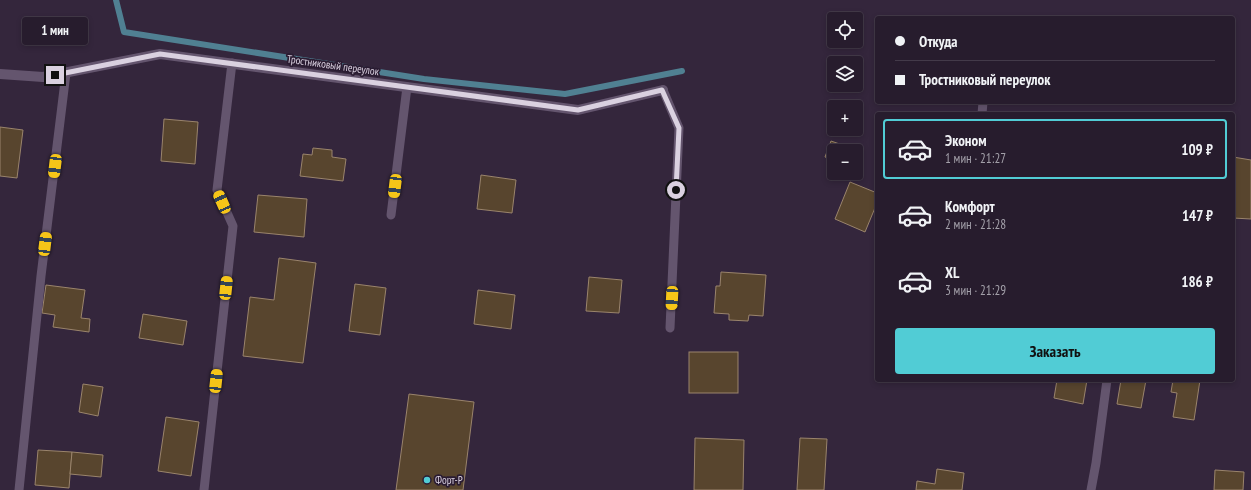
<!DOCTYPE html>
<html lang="ru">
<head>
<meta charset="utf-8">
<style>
  body { margin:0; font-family:"PT Sans Narrow",sans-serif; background:#332939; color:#f1f3f6; height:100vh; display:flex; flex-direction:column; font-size:15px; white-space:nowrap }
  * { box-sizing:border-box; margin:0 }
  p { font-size:13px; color:#a4a1aa }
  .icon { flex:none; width:22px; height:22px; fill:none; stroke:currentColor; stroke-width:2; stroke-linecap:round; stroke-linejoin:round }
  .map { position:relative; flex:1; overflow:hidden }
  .side { position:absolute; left:875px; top:112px; width:360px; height:270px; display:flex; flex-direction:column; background:#271c2d; border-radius:4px; box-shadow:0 2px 6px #0003,0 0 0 1px #433a49 }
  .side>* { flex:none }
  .guide { position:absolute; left:875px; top:16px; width:360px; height:88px; border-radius:4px; box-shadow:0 2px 6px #0003,0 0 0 1px #433a49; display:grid; align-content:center; height:88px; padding:0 20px; background:#271c2d }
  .buttons { position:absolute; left:827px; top:12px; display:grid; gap:8px }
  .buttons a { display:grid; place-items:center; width:36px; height:36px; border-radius:4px; background:#271c2d; box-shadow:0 2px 6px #0003,0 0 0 1px #433a49; font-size:20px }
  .end { position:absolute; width:18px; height:18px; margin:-9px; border:5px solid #dad1e0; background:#111; box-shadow:0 0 0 2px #111 }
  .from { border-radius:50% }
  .bubble { position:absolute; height:28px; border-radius:4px; background:#271c2d; box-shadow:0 2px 6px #0003,0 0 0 1px #433a49; font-size:13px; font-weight:700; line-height:28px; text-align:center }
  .car { position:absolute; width:12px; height:24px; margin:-12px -6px; border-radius:5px; box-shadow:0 0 3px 1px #0007; background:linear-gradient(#f5c518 24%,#345 0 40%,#f5c518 0 76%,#345 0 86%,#f5c518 0) }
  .guide b { display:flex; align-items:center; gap:14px; height:38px; font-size:15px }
  .guide b+b { border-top:1px solid #433a49 }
  .guide i { width:10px; height:10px; background:#f1f3f6 }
  ul { padding:7px 0 0; list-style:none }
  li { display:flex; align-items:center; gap:12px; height:60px; margin:0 8px 6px; padding:0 12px; border:2px solid transparent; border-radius:4px }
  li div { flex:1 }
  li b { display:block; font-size:15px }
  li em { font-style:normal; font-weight:700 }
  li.current { border-color:#51ccd5 }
  li>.icon { width:36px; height:36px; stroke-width:1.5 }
  .cta { display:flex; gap:8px; margin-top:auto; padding:8px 20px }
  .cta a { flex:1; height:46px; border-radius:4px; background:#51ccd5; color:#111; font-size:16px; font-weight:700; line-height:46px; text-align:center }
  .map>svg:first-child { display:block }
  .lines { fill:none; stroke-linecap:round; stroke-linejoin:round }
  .stream { stroke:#508092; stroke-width:6 }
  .building { fill:#58452e; stroke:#9a846c }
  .lane { stroke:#64556e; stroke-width:9 }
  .street { stroke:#64556e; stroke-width:10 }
  .route { stroke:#dad1e0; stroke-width:5 }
  .poi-dot { fill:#51ccd5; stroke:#2a1c32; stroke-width:1.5 }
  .labels { text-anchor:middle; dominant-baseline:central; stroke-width:3.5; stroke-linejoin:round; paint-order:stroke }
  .street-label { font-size:11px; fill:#dad1e0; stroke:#2a1c32 }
  .poi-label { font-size:11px; fill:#dad1e0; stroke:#2a1c32; text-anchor:start }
</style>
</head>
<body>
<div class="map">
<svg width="1251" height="490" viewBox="0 0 1251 490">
  <rect width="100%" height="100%" fill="#34263c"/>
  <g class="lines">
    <path class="stream" d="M116 0 124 32 424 79 565 94 682 71"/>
  </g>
  <g class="building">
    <path d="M164 119 198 122 195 164 161 161Z"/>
    <path d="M0 127 23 130 17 178 0 176Z"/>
    <path d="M831 141 851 148 850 151H834V160L825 157Z"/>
    <path d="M313 148 332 150V157L346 159 343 181 300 176 303 154 312 155Z"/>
    <path d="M1233 157 1251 160V219L1233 218Z"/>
    <path d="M481 175 516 180 512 213 477 209Z"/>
    <path d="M850 182 877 193V203L865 232 835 219Z"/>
    <path d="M258 195 307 199 304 237 254 232Z"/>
    <path d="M279 258 316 263 303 363 243 356 250 297 274 300Z"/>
    <path d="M721 272 766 275 763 316 749 315 748 321 729 320V314L714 313 716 286H720Z"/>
    <path d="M589 277 622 280 619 313 586 311Z"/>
    <path d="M355 284 386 288 380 335 349 331Z"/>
    <path d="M46 285 85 290 81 318 90 319 89 332 53 327 55 315 42 313Z"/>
    <path d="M478 290 515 295 511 329 474 324Z"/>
    <path d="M143 314 187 321 183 345 139 338Z"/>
    <rect x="689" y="352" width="49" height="41"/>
    <path d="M1057 380H1087L1083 404 1054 398Z"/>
    <path d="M1121 380H1146L1141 408 1117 404Z"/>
    <path d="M1173 380H1200L1194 420 1173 417 1177 393 1171 392Z"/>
    <path d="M83 384 103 387 98 416 79 412Z"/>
    <path d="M409 394 474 402 463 490H396Z"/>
    <path d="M166 417 199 422 191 476 158 471Z"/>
    <path d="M695 438 744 440 743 490H694Z"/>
    <path d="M800 438 827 439 824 490H797Z"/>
    <path d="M38 450 72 452 69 488 35 485Z"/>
    <path d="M72 452 103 455 101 477 70 474Z"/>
    <path d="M937 469 964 473 962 490H916L917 481 935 484Z"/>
    <path d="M1215 470 1244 472 1243 490H1214Z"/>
  </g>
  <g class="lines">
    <g class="lane">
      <path d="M663 90 679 128 670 328"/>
      <path d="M982 114 983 102"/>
      <path d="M391 215 407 87"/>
      <path d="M19 490 41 276 66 73"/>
      <path d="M204 490 233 226 217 190 232 63"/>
      <path d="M1091 490 1096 463 1107 380"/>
    </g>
    <path class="street" d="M0 74 43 77 160 54 578 110 663 90"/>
  </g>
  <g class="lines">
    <path class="route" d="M55 75 160 54 578 110 662 90 679 128 676 190"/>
  </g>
  <circle class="poi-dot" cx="427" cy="480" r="4"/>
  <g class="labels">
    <g class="street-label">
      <text transform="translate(333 65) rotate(8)">Тростниковый переулок</text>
    </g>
    <g class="poi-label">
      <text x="435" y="480">Форт-Р</text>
    </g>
  </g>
</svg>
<div class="buttons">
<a><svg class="icon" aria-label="locate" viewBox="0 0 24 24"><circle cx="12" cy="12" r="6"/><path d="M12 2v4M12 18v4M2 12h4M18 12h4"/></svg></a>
<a><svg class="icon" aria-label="layers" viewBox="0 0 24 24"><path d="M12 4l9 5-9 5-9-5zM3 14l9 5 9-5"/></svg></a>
<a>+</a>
<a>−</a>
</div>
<i class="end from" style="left:676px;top:190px"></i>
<i class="end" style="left:55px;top:75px"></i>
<div class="bubble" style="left:22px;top:17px;width:66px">1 мин</div>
<i class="car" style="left:55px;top:166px;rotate:187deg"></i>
<i class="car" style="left:395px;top:186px;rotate:187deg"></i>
<i class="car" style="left:222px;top:202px;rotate:336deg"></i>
<i class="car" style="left:45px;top:244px;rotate:7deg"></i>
<i class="car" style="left:226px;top:288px;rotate:6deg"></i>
<i class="car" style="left:672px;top:298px;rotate:183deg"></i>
<i class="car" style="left:216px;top:381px;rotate:6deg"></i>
<div class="guide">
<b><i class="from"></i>Откуда</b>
<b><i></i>Тростниковый переулок</b>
</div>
<section class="side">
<ul>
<li class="current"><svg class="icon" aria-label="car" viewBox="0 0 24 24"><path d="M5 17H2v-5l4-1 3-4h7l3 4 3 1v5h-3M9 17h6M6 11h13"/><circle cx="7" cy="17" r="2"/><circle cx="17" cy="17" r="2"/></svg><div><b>Эконом</b><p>1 мин · 21:27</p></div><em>109 ₽</em></li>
<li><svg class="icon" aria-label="car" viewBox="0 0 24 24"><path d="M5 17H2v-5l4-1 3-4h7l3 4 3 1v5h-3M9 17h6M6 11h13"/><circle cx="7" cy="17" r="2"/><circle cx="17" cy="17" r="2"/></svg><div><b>Комфорт</b><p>2 мин · 21:28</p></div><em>147 ₽</em></li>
<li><svg class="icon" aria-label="car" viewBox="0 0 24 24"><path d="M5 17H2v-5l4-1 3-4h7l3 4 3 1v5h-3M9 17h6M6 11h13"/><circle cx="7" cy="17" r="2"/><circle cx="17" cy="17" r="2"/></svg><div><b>XL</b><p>3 мин · 21:29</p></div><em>186 ₽</em></li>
</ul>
<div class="cta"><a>Заказать</a></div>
</section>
</div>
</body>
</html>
